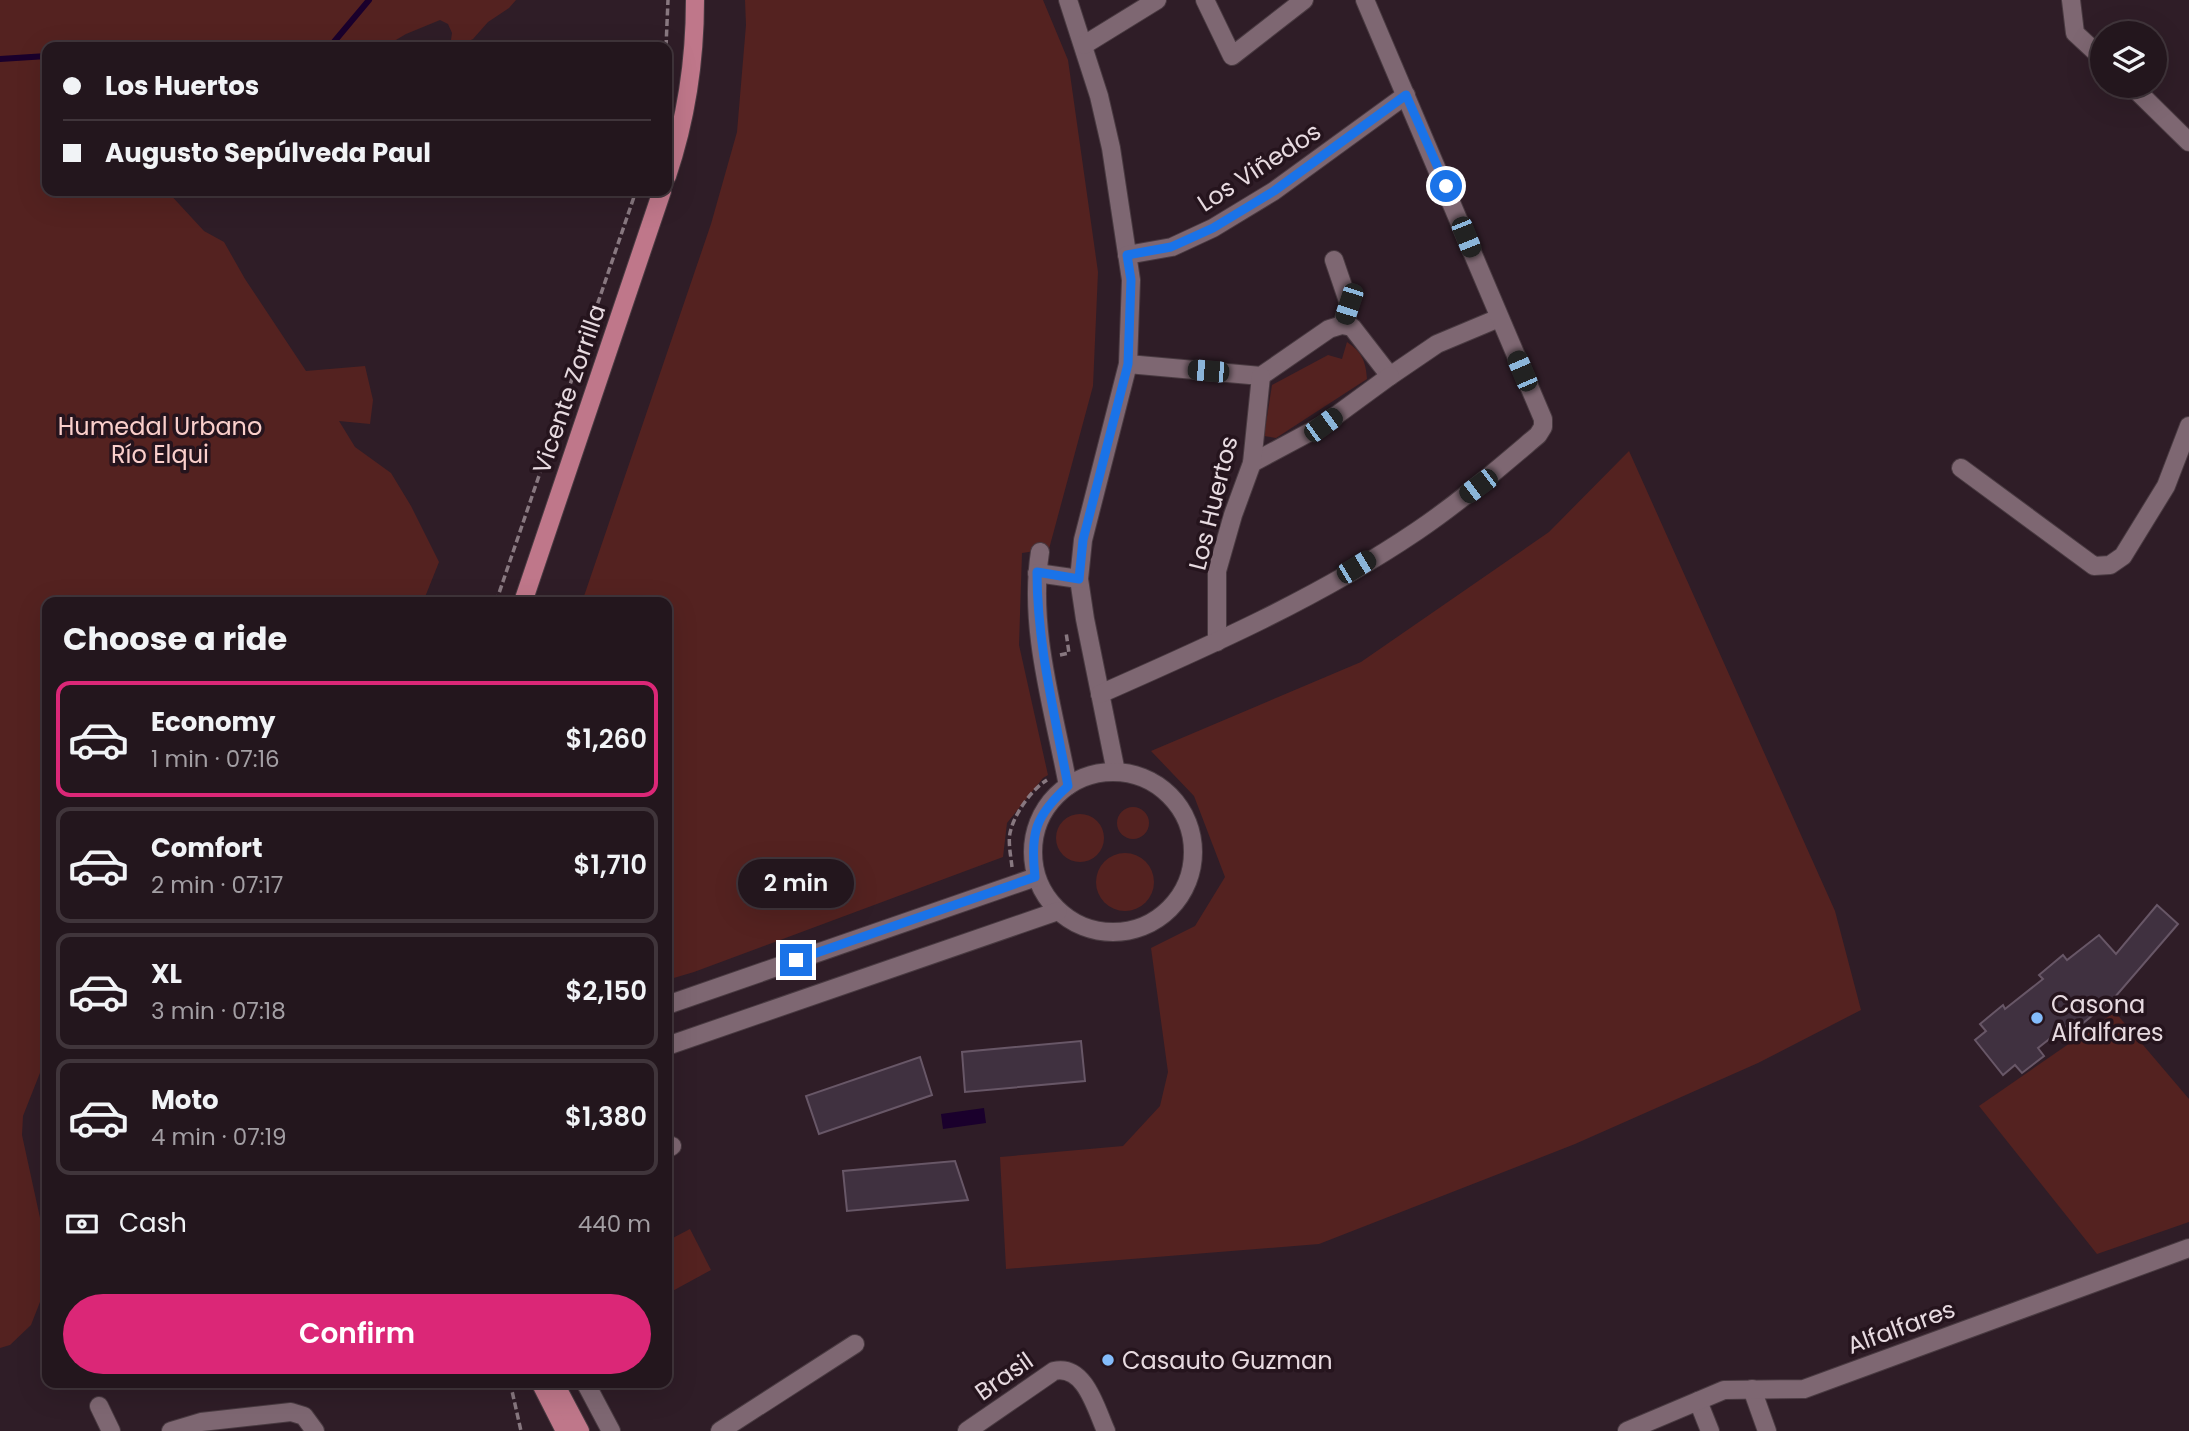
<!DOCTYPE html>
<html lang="en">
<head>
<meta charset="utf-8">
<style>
  body { margin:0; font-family:Poppins,sans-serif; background:#2f232a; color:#f1f3f6; height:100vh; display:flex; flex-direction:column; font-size:26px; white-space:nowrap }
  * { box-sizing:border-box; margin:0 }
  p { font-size:23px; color:#a39fa4 }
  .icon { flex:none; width:38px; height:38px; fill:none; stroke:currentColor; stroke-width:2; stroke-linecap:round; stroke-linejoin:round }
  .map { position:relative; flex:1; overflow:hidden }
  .details { position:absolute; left:42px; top:597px; width:630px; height:791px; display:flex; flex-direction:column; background:#23161d; border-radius:14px; box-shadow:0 7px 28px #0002,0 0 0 2px #40353b }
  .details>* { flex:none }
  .hud { position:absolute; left:42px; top:42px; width:630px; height:154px; border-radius:14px; box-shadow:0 7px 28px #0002,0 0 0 2px #40353b; display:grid; align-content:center; height:154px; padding:0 21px; background:#23161d }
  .buttons { position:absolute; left:2090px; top:21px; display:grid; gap:14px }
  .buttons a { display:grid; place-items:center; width:77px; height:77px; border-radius:50%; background:#23161d; box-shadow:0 7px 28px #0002,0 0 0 2px #40353b; font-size:35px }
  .end { position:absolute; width:32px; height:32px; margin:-16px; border:9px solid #1a73e8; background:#fff; box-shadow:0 0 0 4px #fff }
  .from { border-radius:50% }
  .bubble { position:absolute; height:49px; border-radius:24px; background:#23161d; box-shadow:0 7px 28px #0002,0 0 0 2px #40353b; font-size:23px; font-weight:600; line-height:49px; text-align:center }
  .car { position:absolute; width:21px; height:42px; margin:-21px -10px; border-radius:9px; box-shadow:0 0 5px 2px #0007; background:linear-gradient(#222 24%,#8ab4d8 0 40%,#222 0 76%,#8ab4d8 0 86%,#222 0) }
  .hud b { display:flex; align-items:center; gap:24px; height:66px; font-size:26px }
  .hud b+b { border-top:2px solid #40353b }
  .hud i { width:18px; height:18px; background:#f1f3f6 }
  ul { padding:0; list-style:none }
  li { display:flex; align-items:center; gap:21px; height:116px; margin:0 14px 10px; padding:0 7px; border:4px solid #40353b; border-radius:14px }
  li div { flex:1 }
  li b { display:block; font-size:26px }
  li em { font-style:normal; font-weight:600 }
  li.current { border-color:#db2777 }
  li>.icon { width:63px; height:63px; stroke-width:1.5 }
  h2 { padding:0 21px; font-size:32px; line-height:84px }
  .pay { display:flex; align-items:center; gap:18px; height:77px; padding:0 21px; font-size:26px }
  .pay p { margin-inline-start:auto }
  .cta { display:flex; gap:14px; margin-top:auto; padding:14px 21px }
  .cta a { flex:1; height:80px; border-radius:42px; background:#db2777; color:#fff; font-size:28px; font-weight:600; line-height:80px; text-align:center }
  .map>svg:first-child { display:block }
  .green { fill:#542220 }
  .water { fill:#1a002c }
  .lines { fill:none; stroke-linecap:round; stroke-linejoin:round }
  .stream { stroke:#1a002c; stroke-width:6 }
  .building { fill:#403140; stroke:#685767; stroke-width:2 }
  .minor-casing { stroke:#493a41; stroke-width:20 }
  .major-casing { stroke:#493a41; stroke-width:20 }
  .path { stroke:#887880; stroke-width:3.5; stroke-dasharray:7 3.5; stroke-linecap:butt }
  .minor { stroke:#7e6772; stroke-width:18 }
  .major { stroke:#bf778a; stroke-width:18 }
  .route { stroke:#1a73e8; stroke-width:9 }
  .poi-dot { fill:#84bcfb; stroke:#25141d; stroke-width:2.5 }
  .labels { text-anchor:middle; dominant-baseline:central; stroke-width:7; stroke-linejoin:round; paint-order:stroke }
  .street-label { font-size:24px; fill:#e7dae0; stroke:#25141d }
  .park-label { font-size:24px; fill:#facfcb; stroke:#25141d }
  .poi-label { font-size:24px; fill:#e7dae0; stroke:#25141d; text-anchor:start }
</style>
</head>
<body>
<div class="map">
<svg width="2189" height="1431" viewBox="0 0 2189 1431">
  <rect width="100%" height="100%" fill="#2f1d27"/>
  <g class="green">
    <path d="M0 0H516L509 8 488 22 473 39 456 47H450L452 33 448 24 440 20 406 34 384 47H47V191H167L204 231 224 242 245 279 306 371 365 366 373 400 370 424 339 421 355 447 391 473 411 506 439 562 423 602H47V1055L23 1116 22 1135 47 1250V1284L31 1325 10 1345 0 1348Z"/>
    <path d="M745 0H1043L1068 60 1098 272 1093 386 1049 549 1022 553 1019 645 1048 775 1043 778 1007 823 1003 857 694 972 667 980V602H582L711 224 737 132 746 25Z"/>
    <path d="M1347 342C1362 352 1366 362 1367 379L1276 438 1264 436 1272 385 1328 355 1342 359Z"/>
    <path d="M1629 451 1835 911 1861 1010 1758 1063 1575 1144 1319 1244 1006 1269 1000 1157 1123 1146 1160 1106 1168 1072 1151 948 1195 926 1225 877 1194 796 1151 751 1361 662 1549 532Z"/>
    <circle cx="1133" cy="823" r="16"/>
    <circle cx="1080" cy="838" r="24"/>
    <circle cx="1125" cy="882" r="29"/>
    <path d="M2115 1012 2189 1099V1222L2097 1254 1979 1106Z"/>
    <path d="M690 1229 711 1270 667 1294V1241Z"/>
  </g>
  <path class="water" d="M984 1108 986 1123 943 1129 941 1114Z"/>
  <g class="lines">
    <g class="stream">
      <path d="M325 47 333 43 369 0"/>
      <path d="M0 59 47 56"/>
    </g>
  </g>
  <g class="building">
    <path d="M2157 905 2178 924 2115 997 2071 1033 2066 1026 2038 1048 2044 1056 2022 1073 2015 1065 2003 1075 1975 1040 1986 1031 1980 1024 2003 1005 2005 1009 2043 979 2039 975 2063 955 2067 960 2099 935 2116 954Z"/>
    <path d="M1081 1041 1085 1081 965 1092 962 1052Z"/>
    <path d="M920 1057 932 1095 819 1134 806 1096Z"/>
    <path d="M955 1161 968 1200 847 1211 843 1171Z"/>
  </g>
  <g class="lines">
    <g class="minor-casing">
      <g id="minor">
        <path d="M1068 0 1099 96 1111 148 1131 280 1128 364 1083 540 1079 579 1085 619 1116 772"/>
        <path d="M1205 0 1232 56 1304 0"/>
        <path d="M2071 0 2075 33 2102 58"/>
        <path d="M1084 45 1157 0"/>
        <path d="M2132 86 2189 142"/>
        <path d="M1127 255 1172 247 1213 228 1274 191 1406 95"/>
        <path d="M1334 260 1349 304 1342 325"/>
        <path d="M1128 364 1261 376 1329 329 1342 325 1352 327 1390 376 1437 344 1499 318"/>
        <path d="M1252 463 1323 425 1390 376"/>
        <path d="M1961 468 2094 566 2110 565 2123 556 2166 486 2189 426"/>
        <path d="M1040 552C1028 629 1054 710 1068 786"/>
        <path d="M1037 573 1079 579"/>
        <path d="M1217 642V571L1233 515 1252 463 1261 376"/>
        <path d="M1100 694C1209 646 1318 598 1417 531 1460 502 1499 468 1538 435L1543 427V419L1365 0"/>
        <circle cx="1113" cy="852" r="80"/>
        <path d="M667 1005 1036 877"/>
        <path d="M667 1046 1058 911"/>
        <path d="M667 1149 672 1146"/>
        <path d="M585 1382 611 1431"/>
        <path d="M1752 1389 1767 1431"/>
        <path d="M1698 1401 1710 1431"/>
        <path d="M99 1406 111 1431"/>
        <path d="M171 1431 201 1422 291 1412 304 1416 315 1431"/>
        <path d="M720 1431 855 1344"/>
        <path d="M967 1431 1054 1371C1085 1364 1096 1409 1106 1431"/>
        <path d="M1627 1431 1724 1390 1804 1389 2189 1248"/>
      </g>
    </g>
    <g class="major-casing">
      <g id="major">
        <path d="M667 176C686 120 695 59 695 0"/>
        <path d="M523 602 662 191"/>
        <path d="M540 1382 565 1431"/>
        <path d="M554 1382 580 1431"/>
      </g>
    </g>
    <g class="path">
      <path d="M666 47 668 0"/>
      <path d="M496 602 636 191"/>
      <path d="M1060 655 1069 653 1066 632"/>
      <path d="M1012 867C1011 857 1008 843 1010 833 1014 814 1031 790 1047 780"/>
      <path d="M510 1382 521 1431"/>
    </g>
    <use href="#minor" class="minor"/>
    <use href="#major" class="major"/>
  </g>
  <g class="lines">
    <path class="route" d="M796 960 1035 877C1030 833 1035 816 1068 786 1055 715 1037 645 1037 572L1079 579 1083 540 1128 364 1131 280 1127 255 1171 247 1213 228 1274 191 1406 95 1446 186"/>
  </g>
  <g class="poi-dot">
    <circle cx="2037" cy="1018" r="7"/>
    <circle cx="1108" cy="1360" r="7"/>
  </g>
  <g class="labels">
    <g class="street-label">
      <text transform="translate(1259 167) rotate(-33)">Los Viñedos</text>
      <text transform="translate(569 389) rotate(-71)">Vicente Zorrilla</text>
      <text transform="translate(1213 503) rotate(-76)">Los Huertos</text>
      <text transform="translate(1901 1327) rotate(-20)">Alfalfares</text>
      <text transform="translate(1004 1376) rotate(-35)">Brasil</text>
    </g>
    <g class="park-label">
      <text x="160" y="426">Humedal Urbano<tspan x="160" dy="28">Río Elqui</tspan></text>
    </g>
    <g class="poi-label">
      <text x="2051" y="1004">Casona<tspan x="2051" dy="28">Alfalfares</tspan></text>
      <text x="1122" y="1360">Casauto Guzman</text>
    </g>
  </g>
</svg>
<div class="buttons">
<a><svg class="icon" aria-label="layers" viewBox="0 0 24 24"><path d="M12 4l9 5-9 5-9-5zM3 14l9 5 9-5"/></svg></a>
</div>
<i class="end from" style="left:1446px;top:186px"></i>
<i class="end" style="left:796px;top:960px"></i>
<div class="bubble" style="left:738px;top:859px;width:116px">2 min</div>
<i class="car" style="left:1466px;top:237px;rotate:158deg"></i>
<i class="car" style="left:1349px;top:304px;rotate:198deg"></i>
<i class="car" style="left:1208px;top:371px;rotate:275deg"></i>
<i class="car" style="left:1522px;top:371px;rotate:337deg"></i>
<i class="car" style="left:1323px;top:425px;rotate:54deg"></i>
<i class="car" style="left:1478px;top:486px;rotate:233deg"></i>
<i class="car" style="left:1356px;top:567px;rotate:59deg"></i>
<div class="hud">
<b><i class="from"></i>Los Huertos</b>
<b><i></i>Augusto Sepúlveda Paul</b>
</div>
<section class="details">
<h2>Choose a ride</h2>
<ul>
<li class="current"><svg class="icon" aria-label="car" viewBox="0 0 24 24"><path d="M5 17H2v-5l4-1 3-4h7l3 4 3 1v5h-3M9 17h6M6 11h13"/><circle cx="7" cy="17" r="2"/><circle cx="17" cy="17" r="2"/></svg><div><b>Economy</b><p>1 min · 07:16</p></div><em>$1,260</em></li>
<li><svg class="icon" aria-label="car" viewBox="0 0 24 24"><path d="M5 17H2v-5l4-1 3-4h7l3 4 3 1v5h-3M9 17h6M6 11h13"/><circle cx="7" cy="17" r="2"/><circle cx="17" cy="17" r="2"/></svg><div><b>Comfort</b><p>2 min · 07:17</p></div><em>$1,710</em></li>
<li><svg class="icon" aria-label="car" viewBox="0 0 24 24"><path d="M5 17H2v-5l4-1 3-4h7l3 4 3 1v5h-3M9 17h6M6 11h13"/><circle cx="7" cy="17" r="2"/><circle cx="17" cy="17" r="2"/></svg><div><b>XL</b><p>3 min · 07:18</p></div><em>$2,150</em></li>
<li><svg class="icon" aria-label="car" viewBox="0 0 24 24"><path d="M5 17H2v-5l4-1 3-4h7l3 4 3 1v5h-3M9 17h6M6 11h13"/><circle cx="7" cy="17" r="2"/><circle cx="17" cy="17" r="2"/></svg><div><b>Moto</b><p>4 min · 07:19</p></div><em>$1,380</em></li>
</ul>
<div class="pay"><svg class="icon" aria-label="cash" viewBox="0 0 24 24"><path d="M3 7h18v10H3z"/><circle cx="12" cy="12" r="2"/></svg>Cash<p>440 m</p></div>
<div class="cta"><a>Confirm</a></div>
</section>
</div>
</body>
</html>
